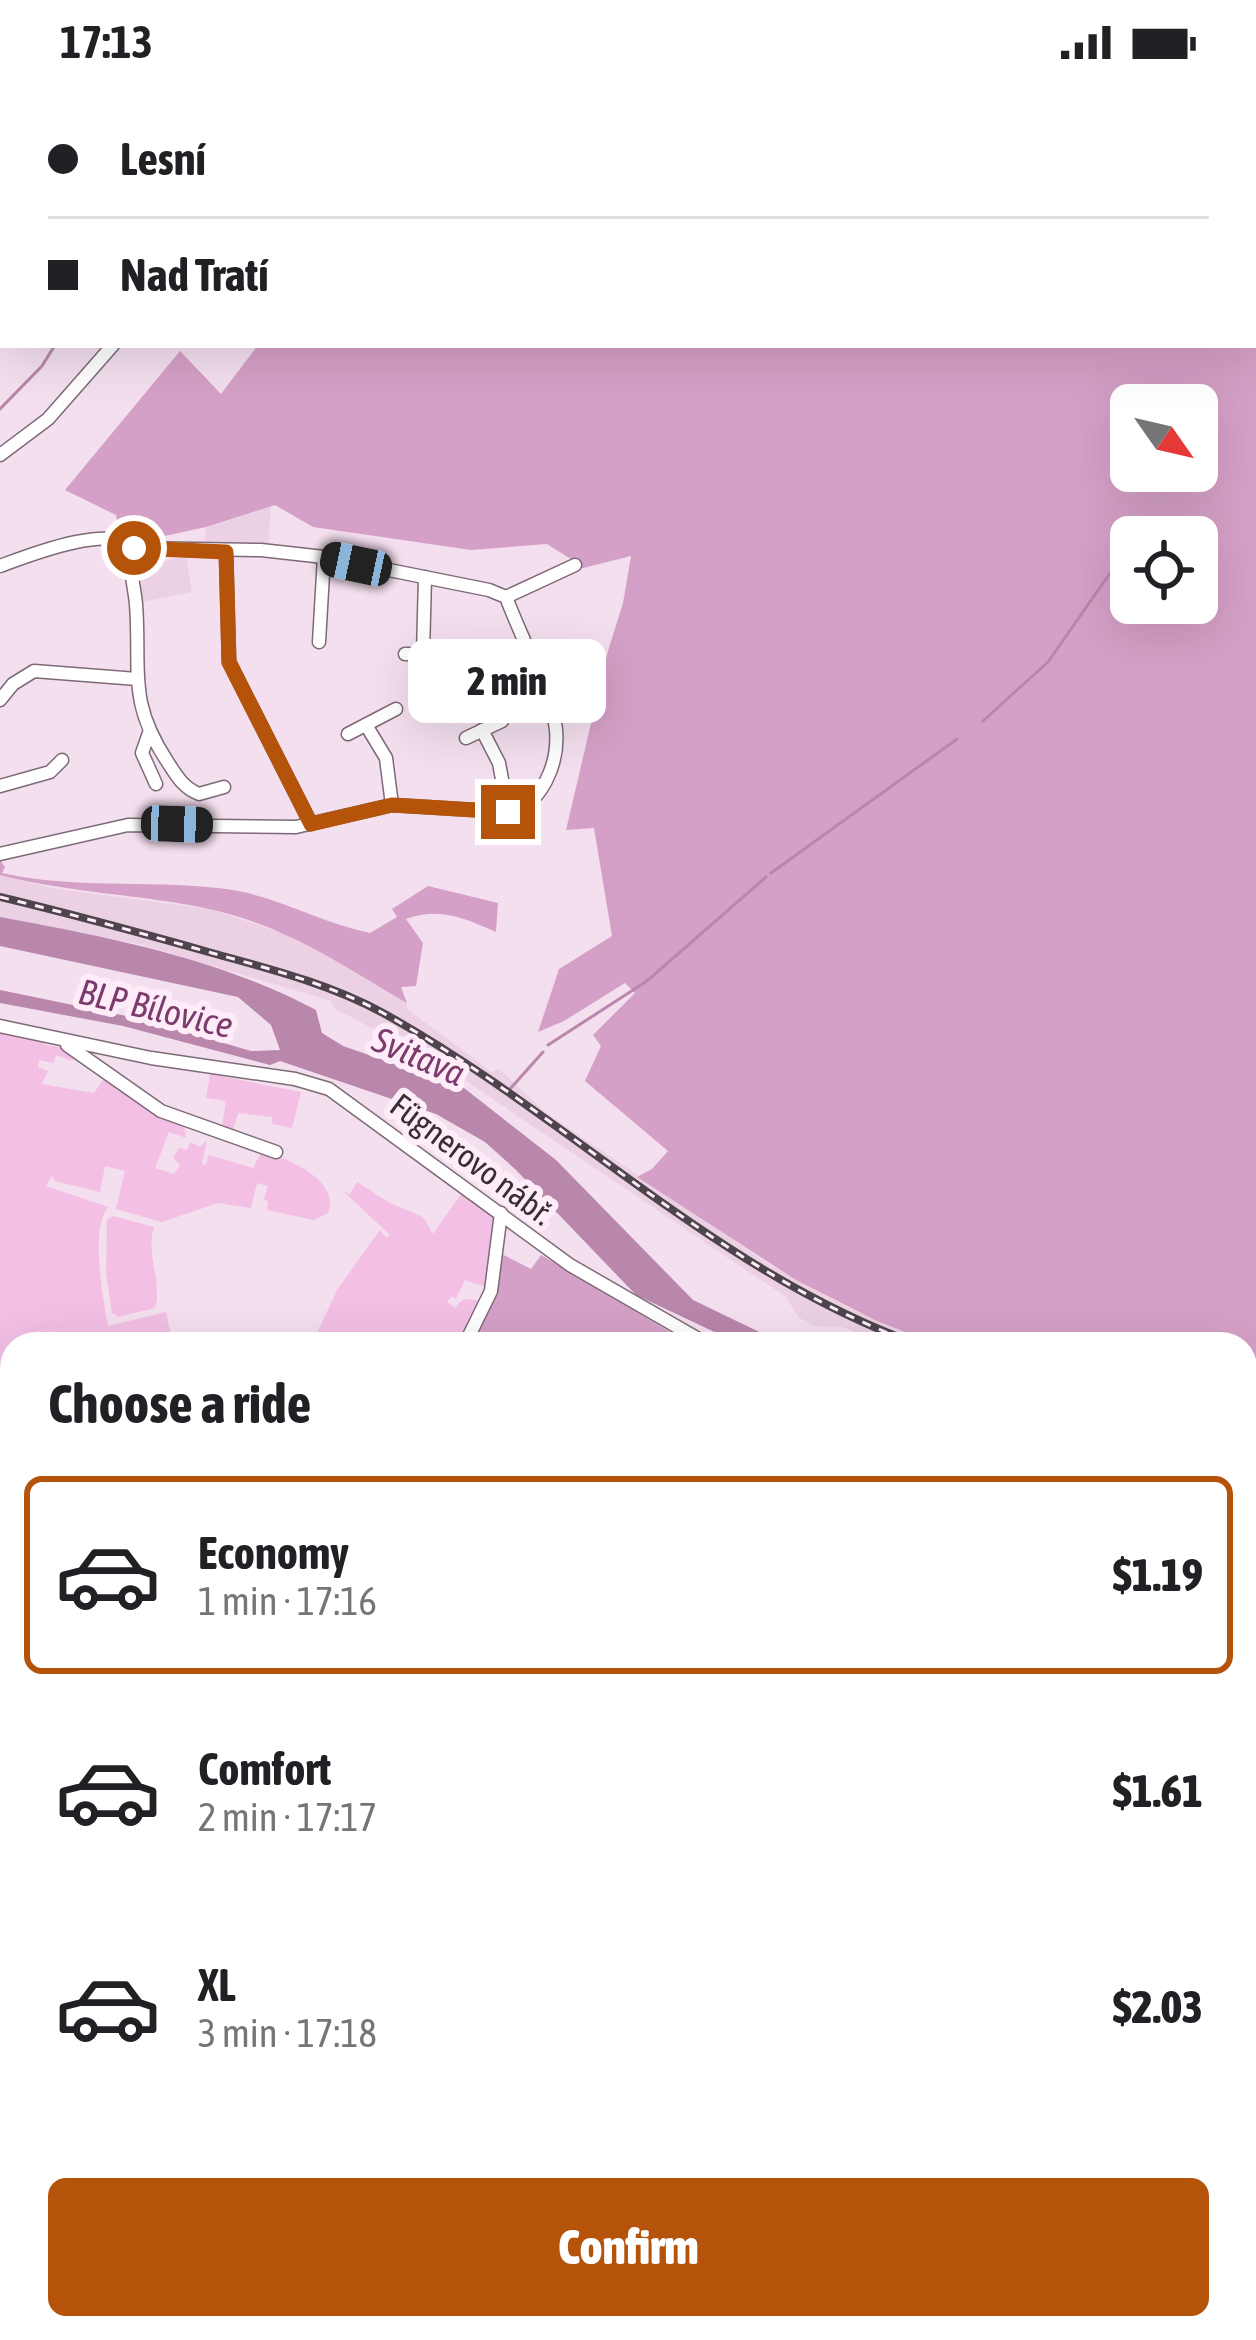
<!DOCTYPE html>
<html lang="en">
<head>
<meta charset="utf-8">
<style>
  body { margin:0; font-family:"Asap Condensed",sans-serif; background:#f2f2f2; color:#202124; height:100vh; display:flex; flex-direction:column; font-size:45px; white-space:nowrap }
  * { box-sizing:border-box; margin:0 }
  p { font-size:39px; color:#757577 }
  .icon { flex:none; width:66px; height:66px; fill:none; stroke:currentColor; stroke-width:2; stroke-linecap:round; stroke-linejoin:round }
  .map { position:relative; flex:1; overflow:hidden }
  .side { position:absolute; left:0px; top:1248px; width:1257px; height:1008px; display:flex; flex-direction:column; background:#fff; border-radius:36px 36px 0 0; box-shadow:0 12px 48px #0002 }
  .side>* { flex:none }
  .banner { position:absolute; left:0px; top:0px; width:1257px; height:264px; box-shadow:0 12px 48px #0002; display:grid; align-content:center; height:264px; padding:0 48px; background:#fff }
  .needle { width:78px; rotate:124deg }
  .buttons { position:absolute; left:1110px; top:300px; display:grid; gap:24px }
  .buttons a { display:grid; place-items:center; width:108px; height:108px; border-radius:18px; background:#fff; box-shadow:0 12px 48px #0002; font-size:60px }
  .end { position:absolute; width:54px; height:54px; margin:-27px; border:15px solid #b45309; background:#fff; box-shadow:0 0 0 6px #fff }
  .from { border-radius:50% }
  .bubble { position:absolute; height:84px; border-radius:18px; background:#fff; box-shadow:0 12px 48px #0002; font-size:39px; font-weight:800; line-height:84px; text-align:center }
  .car { position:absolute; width:36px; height:72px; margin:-36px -18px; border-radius:15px; box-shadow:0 0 9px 3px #0007; background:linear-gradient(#222 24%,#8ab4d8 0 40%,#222 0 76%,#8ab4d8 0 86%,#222 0) }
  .banner b { display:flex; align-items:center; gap:42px; height:114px; font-size:45px }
  .banner b+b { border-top:3px solid #e0e0e0 }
  .banner i { width:30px; height:30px; background:#202124 }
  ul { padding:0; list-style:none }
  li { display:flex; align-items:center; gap:36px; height:198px; margin:0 24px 18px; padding:0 24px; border:6px solid transparent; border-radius:18px }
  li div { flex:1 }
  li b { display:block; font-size:45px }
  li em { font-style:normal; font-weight:800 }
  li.on { border-color:#b45309 }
  li>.icon { width:108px; height:108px; stroke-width:1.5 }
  h2 { padding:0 48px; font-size:54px; line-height:144px }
  .action { display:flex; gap:24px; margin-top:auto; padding:24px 48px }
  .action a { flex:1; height:138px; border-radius:18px; background:#b45309; color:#fff; font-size:48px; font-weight:800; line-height:138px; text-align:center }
  .status { display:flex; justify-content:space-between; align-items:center; height:84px; padding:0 60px; background:#fff; direction:ltr }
  .status svg { height:33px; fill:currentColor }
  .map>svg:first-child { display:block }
  .built { fill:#ecd1e4 }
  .green { fill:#f3bfe5 }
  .forest { fill:#d5a0c7; fill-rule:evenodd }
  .water { fill:#b986ac }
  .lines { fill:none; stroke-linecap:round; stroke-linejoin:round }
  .stream { stroke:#b986ac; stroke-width:3 }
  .minor-casing { stroke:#7d6a77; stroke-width:15 }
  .minor { stroke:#fff; stroke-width:12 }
  .rail-casing { stroke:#4e444b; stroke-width:8 }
  .rail { stroke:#feedf9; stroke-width:3; stroke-dasharray:9; stroke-linecap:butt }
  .route { stroke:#b45309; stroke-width:15 }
  .labels { text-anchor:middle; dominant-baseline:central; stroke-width:12; stroke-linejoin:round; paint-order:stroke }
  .street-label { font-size:33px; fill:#362e34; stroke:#feedf9 }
  .water-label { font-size:36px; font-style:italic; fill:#7b3b6d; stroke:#feedf9 }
</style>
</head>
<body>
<div class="status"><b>17:13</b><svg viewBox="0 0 49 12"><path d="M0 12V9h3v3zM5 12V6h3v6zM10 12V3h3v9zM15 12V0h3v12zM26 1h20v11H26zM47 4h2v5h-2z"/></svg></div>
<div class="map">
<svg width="1256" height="2256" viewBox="0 0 1256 2256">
  <rect width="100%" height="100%" fill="#f4dfee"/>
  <g class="built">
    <path d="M271 422 268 463H204L206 443Z"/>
    <path d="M186 472 192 508 143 518 138 509 135 484Z"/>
    <path d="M0 791 51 804 210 825 306 857 407 919V925L492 988 499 985 548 1030 767 1179 851 1225 937 1260H882L843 1243 814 1242 798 1233 786 1213 448 985 334 924 331 917 143 861 0 833Z"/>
    <path d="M209 2244H347L355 2256H203Z"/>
  </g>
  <g class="green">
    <path d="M0 947 45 957V961L59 963 74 972 72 977 56 971 53 979 39 976 38 983 48 987 42 1000 94 1009 106 992 178 1037 184 1043 186 1054 169 1048 155 1084 174 1090 180 1081 173 1074 179 1064 187 1066 190 1058 200 1063 207 1056 202 1080 205 1081 209 1071 253 1084 262 1067C287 1074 341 1096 328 1129L314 1136 267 1126 268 1118 264 1115 268 1102 257 1099 251 1124 218 1119 162 1138 116 1125 125 1087 105 1082 100 1108 55 1097 52 1092 46 1102 108 1123C90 1145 103 1214 108 1242L166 1228 173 1260H12V1437L0 1425Z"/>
    <path d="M210 990 301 1008 292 1044 272 1040V1033L238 1029 233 1046 222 1043 226 1017 206 1014Z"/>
    <path d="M357 1098 390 1119 423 1133 433 1150 461 1110 494 1135 489 1204 465 1196 456 1215 452 1212 447 1218 455 1224C462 1212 470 1214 482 1218L461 1260H312L337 1206 380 1146 386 1154 390 1151 343 1107 350 1110Z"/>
    <path d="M113 1132 154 1143C145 1170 163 1199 155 1224L118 1233 112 1229 106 1188 107 1136Z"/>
    <path d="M0 1430 12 1443V1576L0 1557Z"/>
    <path d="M0 1728 12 1735V1884L0 1898V1810L4 1796Z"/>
  </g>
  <g class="forest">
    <path d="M638 0H1256V1357L1245 1354V1260H937L877 1237 796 1196 637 1093 652 1085 668 1067 585 997 601 962 593 951 635 909 625 899 564 937 538 948 559 885 612 852 594 744 566 746 608 567 623 519 631 472 575 486 574 477 547 460 471 466 313 443 275 421 206 443 132 459 119 448 116 431 65 406 180 267 221 310 258 261H1254V3H637ZM1131 321H1197V387H1131ZM1131 453H1197V519H1131Z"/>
    <path d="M0 776 5 783 2 789C75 805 144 796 218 804 272 809 317 838 370 849L397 833 392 825 428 802 498 819 496 848C463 834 441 823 406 835L423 859 416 902 401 903 407 919C340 880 286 842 209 825 140 810 69 809 0 791Z"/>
    <path d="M500 1169 531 1185 541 1171 690 1260H468Z"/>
    <path d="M1245 1467 1256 1469V2256H817V2244H1245Z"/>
  </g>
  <path class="water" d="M0 833C108 853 218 874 316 926L322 949 343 962 464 1004 556 1076 693 1216 784 1260H740L636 1211 516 1086 485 1058 436 1030 280 977 270 981 123 942 0 919V906L141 935 251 967 280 966 271 941 238 913 0 862Z"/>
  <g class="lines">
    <g class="stream">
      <path d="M303 3 308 0"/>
      <path d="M0 325 42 282 55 261"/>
      <path d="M983 637 1048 578 1131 459"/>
      <path d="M771 789 957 655"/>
      <path d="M548 961 647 897 766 793"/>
      <path d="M510 1005 543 968"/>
    </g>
    <g class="minor-casing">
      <g id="minor">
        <path d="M35 3 37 0"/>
        <path d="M321 3 326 0"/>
        <path d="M0 51 3 47"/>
        <path d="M0 206 3 204"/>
        <path d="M0 371 48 335 113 261"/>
        <path d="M134 464C128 486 134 499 136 520 141 587 127 616 167 677 176 691 183 704 199 710L224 703"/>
        <path d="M226 468 229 578 311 740"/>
        <path d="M0 482C30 471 110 439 134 464L261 466 324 473 489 506 506 513C517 543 554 619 556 646 559 679 542 722 508 728L392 721 296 743 128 741 0 770"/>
        <path d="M506 513 575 481"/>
        <path d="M319 558 324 473"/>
        <path d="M405 570 442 571"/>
        <path d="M423 570 425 493"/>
        <path d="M0 616 13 600 34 587 137 595"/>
        <path d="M366 641 386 674 392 721"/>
        <path d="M482 646 499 679 508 728"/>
        <path d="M149 649 142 669 156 700"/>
        <path d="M348 650 396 625"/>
        <path d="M466 654 502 637"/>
        <path d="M0 702 50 688 62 676"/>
        <path d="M0 942 151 974 295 995 329 1005 570 1181 707 1260"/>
        <path d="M67 961 161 1027 276 1068"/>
        <path d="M465 1260 491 1207 501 1129"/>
        <path d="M0 1428 12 1440"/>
        <path d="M1245 1460 1256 1463"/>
      </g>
    </g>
    <use href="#minor" class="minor"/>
    <g class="rail-casing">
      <g id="rail">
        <path d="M0 813C71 830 141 849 212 869 270 885 330 900 383 929 566 1030 718 1189 917 1260"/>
        <path d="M1245 1368 1256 1371"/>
      </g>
    </g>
    <use href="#rail" class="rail"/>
  </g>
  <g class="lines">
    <path class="route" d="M134 464 226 468 229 578 311 740 392 721 508 728"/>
  </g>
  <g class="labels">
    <g class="street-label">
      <text transform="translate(472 1075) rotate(37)">Fügnerovo nábř.</text>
    </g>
    <g class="water-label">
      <text transform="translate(156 924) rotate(13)">BLP Bílovice</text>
      <text transform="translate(419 972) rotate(23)">Svitava</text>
    </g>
  </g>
</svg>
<div class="buttons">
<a><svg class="needle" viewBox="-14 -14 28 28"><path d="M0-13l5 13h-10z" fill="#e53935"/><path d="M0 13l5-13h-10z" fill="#757577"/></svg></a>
<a><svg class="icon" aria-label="locate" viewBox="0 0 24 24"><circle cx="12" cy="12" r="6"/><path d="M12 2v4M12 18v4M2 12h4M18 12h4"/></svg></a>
</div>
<i class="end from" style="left:134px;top:464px"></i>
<i class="end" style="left:508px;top:728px"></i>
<div class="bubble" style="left:408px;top:555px;width:198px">2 min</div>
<i class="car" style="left:356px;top:480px;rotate:282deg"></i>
<i class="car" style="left:177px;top:740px;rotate:92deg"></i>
<div class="banner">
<b><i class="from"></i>Lesní</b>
<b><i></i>Nad Tratí</b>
</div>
<section class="side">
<h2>Choose a ride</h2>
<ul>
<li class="on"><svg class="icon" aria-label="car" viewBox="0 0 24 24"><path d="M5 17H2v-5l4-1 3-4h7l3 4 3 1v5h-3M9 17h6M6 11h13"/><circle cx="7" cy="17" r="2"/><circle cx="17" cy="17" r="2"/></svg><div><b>Economy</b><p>1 min · 17:16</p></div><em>$1.19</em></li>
<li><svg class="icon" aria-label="car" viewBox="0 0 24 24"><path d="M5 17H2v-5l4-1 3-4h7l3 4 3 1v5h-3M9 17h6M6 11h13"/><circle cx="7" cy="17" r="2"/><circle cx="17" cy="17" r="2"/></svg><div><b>Comfort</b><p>2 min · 17:17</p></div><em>$1.61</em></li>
<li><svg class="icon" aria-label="car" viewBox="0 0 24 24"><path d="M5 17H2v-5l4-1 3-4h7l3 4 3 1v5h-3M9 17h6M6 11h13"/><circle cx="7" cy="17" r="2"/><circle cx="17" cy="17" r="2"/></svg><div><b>XL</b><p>3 min · 17:18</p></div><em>$2.03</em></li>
</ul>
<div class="action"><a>Confirm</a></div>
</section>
</div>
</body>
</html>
